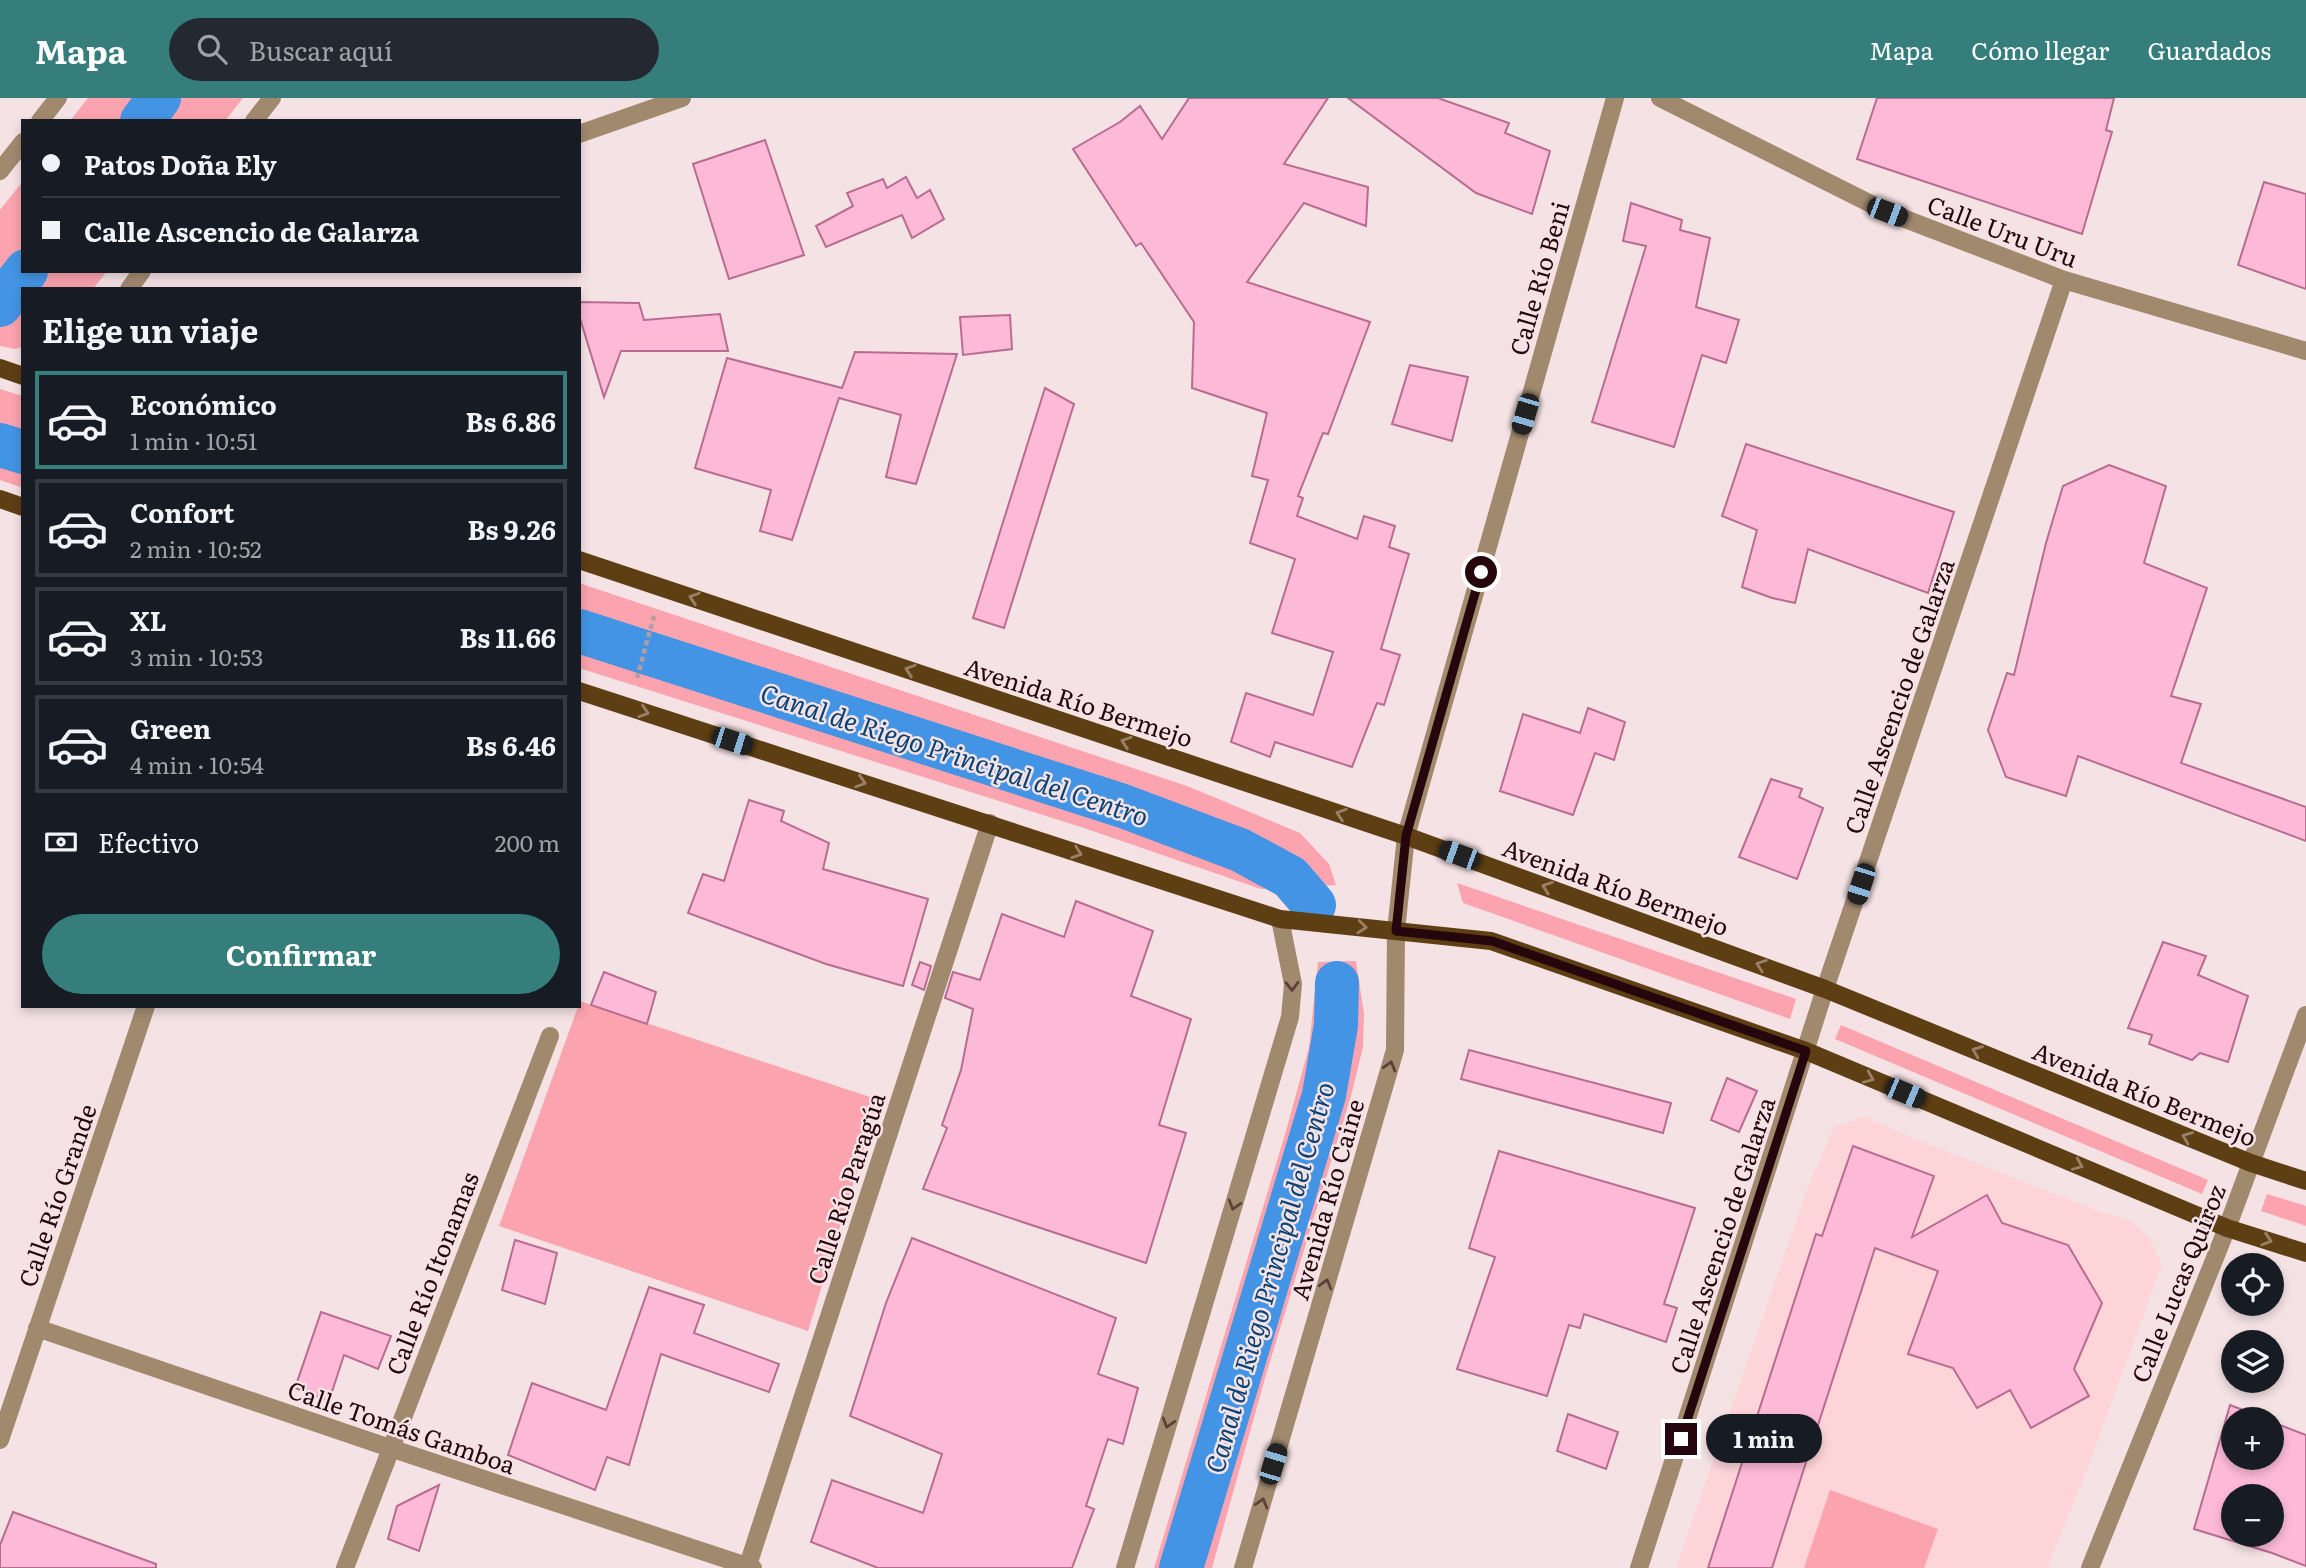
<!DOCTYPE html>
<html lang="es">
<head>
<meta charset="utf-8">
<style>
  body { margin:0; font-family:Literata,serif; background:#242831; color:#f1f3f6; height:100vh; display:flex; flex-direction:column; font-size:26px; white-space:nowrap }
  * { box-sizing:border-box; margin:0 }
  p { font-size:23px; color:#9ea1a6 }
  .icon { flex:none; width:38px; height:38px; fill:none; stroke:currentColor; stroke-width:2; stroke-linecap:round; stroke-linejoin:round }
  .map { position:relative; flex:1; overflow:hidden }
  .sheet { position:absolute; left:21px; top:189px; width:560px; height:721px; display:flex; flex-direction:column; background:#171b24; border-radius:0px; box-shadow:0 4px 10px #0003 }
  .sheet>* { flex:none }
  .banner { position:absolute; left:21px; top:21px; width:560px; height:154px; border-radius:0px; box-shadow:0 4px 10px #0003; display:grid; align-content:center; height:154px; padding:0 21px; background:#171b24 }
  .tools { position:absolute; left:2221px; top:1155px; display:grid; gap:14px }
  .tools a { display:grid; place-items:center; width:63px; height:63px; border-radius:50%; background:#171b24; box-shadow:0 4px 10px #0003; font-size:35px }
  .end { position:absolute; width:32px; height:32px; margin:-16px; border:9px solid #25060c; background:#fff; box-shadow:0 0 0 4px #fff }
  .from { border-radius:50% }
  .bubble { position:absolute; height:49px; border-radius:24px; background:#171b24; box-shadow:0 4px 10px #0003; font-size:23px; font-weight:700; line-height:49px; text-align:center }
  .car { position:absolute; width:21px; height:42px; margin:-21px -10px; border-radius:9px; box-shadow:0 0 5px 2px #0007; background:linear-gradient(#222 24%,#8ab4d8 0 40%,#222 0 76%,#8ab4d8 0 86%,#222 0) }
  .banner b { display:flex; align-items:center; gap:24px; height:66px; font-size:26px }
  .banner b+b { border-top:2px solid #363941 }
  .banner i { width:18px; height:18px; background:#f1f3f6 }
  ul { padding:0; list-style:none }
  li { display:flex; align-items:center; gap:21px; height:98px; margin:0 14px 10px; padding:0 7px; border:4px solid #363941; border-radius:0px }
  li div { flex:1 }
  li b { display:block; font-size:26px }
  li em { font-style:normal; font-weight:700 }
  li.on { border-color:#367e7b }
  li>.icon { width:63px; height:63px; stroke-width:1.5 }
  h2 { padding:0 21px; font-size:32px; line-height:84px }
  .pay { display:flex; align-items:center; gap:18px; height:77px; padding:0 21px; font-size:26px }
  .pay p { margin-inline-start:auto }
  .primary-button { display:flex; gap:14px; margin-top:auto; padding:14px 21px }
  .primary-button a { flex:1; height:80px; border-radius:42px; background:#367e7b; color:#fff; font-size:28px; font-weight:700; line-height:80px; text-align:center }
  header { display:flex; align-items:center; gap:42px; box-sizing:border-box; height:98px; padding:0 35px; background:#367e7b; color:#fff }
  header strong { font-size:33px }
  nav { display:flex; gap:38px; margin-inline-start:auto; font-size:24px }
  .search { width:490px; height:63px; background:#242831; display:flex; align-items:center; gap:18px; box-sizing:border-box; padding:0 24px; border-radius:38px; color:#9ea1a6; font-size:26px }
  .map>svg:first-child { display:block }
  .built { fill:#fdd4d8 }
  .green { fill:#fba3af }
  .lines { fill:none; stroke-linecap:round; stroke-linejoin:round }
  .canal { stroke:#4394e4; stroke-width:44 }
  .building { fill:#fdbad7; stroke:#b86c90; stroke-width:2; fill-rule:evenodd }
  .path { stroke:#b49da1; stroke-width:4.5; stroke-dasharray:5 3.5; stroke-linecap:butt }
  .street { stroke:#a1896e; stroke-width:18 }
  .primary { stroke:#5e3e13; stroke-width:18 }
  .oneway { stroke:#9a8067 }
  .oneway2 { stroke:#5d4138 }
  .route { stroke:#25060c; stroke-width:9 }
  .labels { text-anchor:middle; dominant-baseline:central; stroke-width:5; stroke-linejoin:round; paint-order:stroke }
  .street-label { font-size:24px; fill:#25060c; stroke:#f5e2e4 }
  .water-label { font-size:26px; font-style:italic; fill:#084377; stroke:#f5e2e4 }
</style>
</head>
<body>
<header>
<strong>Mapa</strong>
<div class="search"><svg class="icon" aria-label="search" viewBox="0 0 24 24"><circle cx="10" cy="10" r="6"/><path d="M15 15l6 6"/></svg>Buscar aquí</div>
<nav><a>Mapa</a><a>Cómo llegar</a><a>Guardados</a></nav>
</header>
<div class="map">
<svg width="2306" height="1470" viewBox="0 0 2306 1470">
  <rect width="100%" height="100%" fill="#f5e2e4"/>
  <path class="built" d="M1865 1019 1910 1039 2096 1112 2131 1123 2150 1141 2162 1167 2084 1380 2047 1470H1676L1809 1086 1834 1029Z"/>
  <g class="green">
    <path d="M88 0H243L225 23H70Z"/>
    <path d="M23 83V173H107L93 191H23V249L15 251 0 248V112Z"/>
    <path d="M0 291 23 298V390L0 382Z"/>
    <path d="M579 485 1187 688 1300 735 1329 766 1336 787 1261 791 1081 729 579 570Z"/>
    <path d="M1457 785 1796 901 1790 921 1463 805Z"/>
    <path d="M1356 863 1364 916 1363 949 1351 998 1265 1280 1212 1470H1154L1286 1033 1309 949 1318 864Z"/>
    <path d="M580 903 879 1002 808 1233 499 1128Z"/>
    <path d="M1841 927 2208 1082 2202 1096 1835 941Z"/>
    <path d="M2267 1096 2306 1108V1128L2261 1113Z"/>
    <path d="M1830 1392 1938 1431 1924 1470H1804Z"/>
  </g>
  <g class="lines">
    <g class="canal">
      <path d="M142 23 159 0"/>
      <path d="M0 207 26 173"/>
      <path d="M0 347 23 354"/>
      <path d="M579 533 1123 708 1240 752 1290 779 1314 807"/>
      <path d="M1181 1470 1324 997 1336 927 1337 885"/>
    </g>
  </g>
  <g class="building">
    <path d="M1189 0H1328L1284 66 1368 89 1366 128 1304 105 1247 184 1370 224 1328 336 1323 335 1298 398 1303 400 1297 418 1357 441 1364 418 1395 428 1389 449 1409 456 1381 551 1400 557 1384 607 1377 605 1352 669 1275 644 1270 659 1231 644 1246 595 1313 617 1333 554 1272 535 1295 461 1250 445 1268 382 1252 378 1267 315 1192 290 1194 224 1141 145 1136 148 1073 51 1120 24 1140 8 1162 41Z"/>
    <path d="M1348 0H1438L1509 25 1505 35 1550 53 1532 116 1476 95Z"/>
    <path d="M1877 0H2114L2106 32 2112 34 2082 136 1857 61Z"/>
    <path d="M765 42 804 157 729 181 693 66Z"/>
    <path d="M906 79 917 100 930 92 944 121 912 140 902 117 826 149 816 128 853 108 847 95 883 81 887 90Z"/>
    <path d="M2264 84 2306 96V191L2238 167Z"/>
    <path d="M1631 105 1682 122 1680 132 1710 140 1696 209 1739 222 1726 265 1702 257 1674 349 1592 324 1646 148 1623 143Z"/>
    <path d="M579 204 639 205 644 222 720 216 728 253H621L604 299 579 217Z"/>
    <path d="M1010 217 1012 251 963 257 960 219Z"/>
    <path d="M855 254 957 256 916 386 886 379 901 317 839 300 792 442 760 433 771 392 695 370 727 260 842 290Z"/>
    <path d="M1410 267 1468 279 1452 343 1392 326Z"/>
    <path d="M1045 290 1074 306 1004 530 973 520Z"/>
    <path d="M1746 346 1954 414 1928 495 1808 451 1795 505 1772 500 1742 489 1757 432 1722 418Z"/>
    <path d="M2109 367 2166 388 2144 465 2207 490 2171 598 2201 606 2181 665 2306 709V743L2078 658 2066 698 2006 679 1988 632 2007 575 2014 577 2046 445 2063 388Z"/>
    <path d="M1588 610 1625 624 1614 662 1595 655 1573 717 1500 693 1523 616 1580 635Z"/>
    <path d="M1771 681 1802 691 1799 699 1823 710 1797 781 1739 759Z"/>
    <path d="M749 702 784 713 781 723 829 745 823 771 928 801 903 888 826 866 688 815 703 776 724 783Z"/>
    <path d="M1076 803 1153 833 1131 898 1191 921 1159 1027 1186 1035 1146 1165 923 1091 947 1030 942 1027 961 972 973 911 945 900 953 874 980 882 1002 816 1064 839Z"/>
    <path d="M2163 844 2206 858 2198 877 2248 898 2228 964 2200 955 2192 962 2149 946 2152 937 2128 930Z"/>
    <path d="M920 864 931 868 924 892 912 887Z"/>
    <path d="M604 874 656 894 647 926 591 907Z"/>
    <path d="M1469 952 1671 1005 1663 1035 1461 981Z"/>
    <path d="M1727 980 1757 993 1739 1034 1711 1022Z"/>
    <path d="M1853 1048 1934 1078 1912 1139 1987 1097 2002 1125 2068 1147 2102 1205 2074 1271 2089 1298 2031 1330 2010 1292 1977 1310 1953 1270 1908 1256 1938 1173 1875 1150 1772 1470H1708L1816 1136 1822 1138Z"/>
    <path d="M1499 1053 1695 1110 1664 1206 1677 1210 1666 1244 1584 1216 1580 1230 1569 1227 1547 1298 1457 1271 1495 1159 1469 1150Z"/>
    <path d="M912 1140 1116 1220 1098 1276 1138 1290 1123 1346 1108 1341 1086 1408 1094 1411 1072 1470H878L811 1444 832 1382 923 1415 942 1356 850 1318 886 1205Z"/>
    <path d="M515 1142 557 1155 545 1206 502 1192Z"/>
    <path d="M649 1189 704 1207 694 1235 779 1266 769 1294 661 1256 629 1367 607 1359 595 1392 508 1357 532 1285 606 1312Z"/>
    <path d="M321 1214 391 1238 378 1271 344 1257 329 1303 295 1290Z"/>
    <path d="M2230 1307 2266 1321H2233V1360H2272V1324L2306 1337V1468L2272 1455 2194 1431ZM2233 1398H2272V1437H2233Z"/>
    <path d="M1568 1316 1618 1334 1606 1371 1557 1353Z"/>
    <path d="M439 1387 419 1453 388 1441 397 1408Z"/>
    <path d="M13 1414 156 1466V1470H0V1447Z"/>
  </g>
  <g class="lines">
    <path class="path" d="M637 580 654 518"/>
    <g class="street">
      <path d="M1660 0 1887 114 2064 182 2306 253"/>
      <path d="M40 23 58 0"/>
      <path d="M254 23 272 0"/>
      <path d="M579 36 682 0"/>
      <path d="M0 73 23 44"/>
      <path d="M129 191 142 173"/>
      <path d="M37 1230 390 1350 753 1470"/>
      <path d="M0 1342 146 908"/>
      <path d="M345 1470 550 938"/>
      <path d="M747 1470 990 725"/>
      <path d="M1125 1470 1290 919 1293 886 1280 821"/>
      <path d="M1243 1470 1395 952 1396 833 1406 738 1615 0"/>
      <path d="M1639 1470 1825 891 2064 182"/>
      <path d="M2090 1470 2227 1130 2306 917"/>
    </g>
    <g class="primary">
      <path d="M0 270 23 278"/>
      <path d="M0 401 23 409"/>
      <path d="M579 462 1406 738 1825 891 2251 1065 2306 1083"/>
      <path d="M579 593 1280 821 1491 843 1806 953 2227 1130 2306 1155"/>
    </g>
  </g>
  <defs><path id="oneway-chevron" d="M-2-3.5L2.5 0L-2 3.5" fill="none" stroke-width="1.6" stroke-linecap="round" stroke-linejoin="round" transform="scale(1.75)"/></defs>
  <g class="oneway">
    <use href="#oneway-chevron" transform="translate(694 500) rotate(-162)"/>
    <use href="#oneway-chevron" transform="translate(910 572) rotate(-162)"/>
    <use href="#oneway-chevron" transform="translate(644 614) rotate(18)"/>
    <use href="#oneway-chevron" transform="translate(1126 644) rotate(-162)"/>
    <use href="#oneway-chevron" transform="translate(861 684) rotate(18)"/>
    <use href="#oneway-chevron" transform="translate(1341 716) rotate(-162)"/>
    <use href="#oneway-chevron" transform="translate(1077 755) rotate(19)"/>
    <use href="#oneway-chevron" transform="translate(1547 789) rotate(-160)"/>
    <use href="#oneway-chevron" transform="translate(1362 829) rotate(6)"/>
    <use href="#oneway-chevron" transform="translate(1761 867) rotate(-160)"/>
    <use href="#oneway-chevron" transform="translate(1977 953) rotate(-158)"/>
    <use href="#oneway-chevron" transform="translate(1869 980) rotate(23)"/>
    <use href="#oneway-chevron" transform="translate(2187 1039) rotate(-158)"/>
    <use href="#oneway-chevron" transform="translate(2078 1067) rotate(23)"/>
    <use href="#oneway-chevron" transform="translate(2267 1142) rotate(18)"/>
  </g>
  <g class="oneway2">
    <use href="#oneway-chevron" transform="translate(1292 888) rotate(89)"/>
    <use href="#oneway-chevron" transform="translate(1390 968) rotate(-74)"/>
    <use href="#oneway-chevron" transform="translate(1234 1107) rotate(107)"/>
    <use href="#oneway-chevron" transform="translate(1326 1186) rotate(-74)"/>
    <use href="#oneway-chevron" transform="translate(1168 1325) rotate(107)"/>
    <use href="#oneway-chevron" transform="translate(1262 1405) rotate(-74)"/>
  </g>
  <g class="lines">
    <path class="route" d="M1481 474 1406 738 1396 833 1492 843 1806 953 1681 1341"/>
  </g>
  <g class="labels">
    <g class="street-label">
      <text transform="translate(2003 132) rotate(21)">Calle Uru Uru</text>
      <text transform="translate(1538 180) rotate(-74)">Calle Río Beni</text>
      <text transform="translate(1898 598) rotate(-71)">Calle Ascencio de Galarza</text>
      <text transform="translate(1079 603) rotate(18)">Avenida Río Bermejo</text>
      <text transform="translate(1616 788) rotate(20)">Avenida Río Bermejo</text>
      <text transform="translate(2145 995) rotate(22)">Avenida Río Bermejo</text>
      <text transform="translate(845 1090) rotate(-72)">Calle Río Paragúa</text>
      <text transform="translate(56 1097) rotate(-71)">Calle Río Grande</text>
      <text transform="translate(1326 1101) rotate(-74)">Avenida Río Caine</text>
      <text transform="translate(1721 1137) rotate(-72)">Calle Ascencio de Galarza</text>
      <text transform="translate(431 1175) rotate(-69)">Calle Río Itonamas</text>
      <text transform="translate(2177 1185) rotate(-68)">Calle Lucas Quiroz</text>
      <text transform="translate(402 1328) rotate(19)">Calle Tomás Gamboa</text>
    </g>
    <g class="water-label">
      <text transform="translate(955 655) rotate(18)">Canal de Riego Principal del Centro</text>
      <text transform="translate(1268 1179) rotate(-74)">Canal de Riego Principal del Centro</text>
    </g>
  </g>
</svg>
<div class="tools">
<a><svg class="icon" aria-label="locate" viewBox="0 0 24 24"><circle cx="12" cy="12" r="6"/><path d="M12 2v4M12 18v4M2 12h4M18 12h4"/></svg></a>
<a><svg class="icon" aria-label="layers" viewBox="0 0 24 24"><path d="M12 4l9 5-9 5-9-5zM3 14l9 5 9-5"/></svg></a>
<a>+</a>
<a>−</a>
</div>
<i class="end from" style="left:1481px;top:474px"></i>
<i class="end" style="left:1681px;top:1341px"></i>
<div class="bubble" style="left:1706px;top:1316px;width:116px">1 min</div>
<i class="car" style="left:1887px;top:114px;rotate:111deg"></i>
<i class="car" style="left:1525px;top:316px;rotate:196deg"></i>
<i class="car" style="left:732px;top:643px;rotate:108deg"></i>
<i class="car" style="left:1459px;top:757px;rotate:290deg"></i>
<i class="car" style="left:1861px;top:786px;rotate:198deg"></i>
<i class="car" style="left:1905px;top:995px;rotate:113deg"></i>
<i class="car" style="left:1273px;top:1366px;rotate:17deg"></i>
<div class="banner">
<b><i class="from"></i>Patos Doña Ely</b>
<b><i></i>Calle Ascencio de Galarza</b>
</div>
<section class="sheet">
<h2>Elige un viaje</h2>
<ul>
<li class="on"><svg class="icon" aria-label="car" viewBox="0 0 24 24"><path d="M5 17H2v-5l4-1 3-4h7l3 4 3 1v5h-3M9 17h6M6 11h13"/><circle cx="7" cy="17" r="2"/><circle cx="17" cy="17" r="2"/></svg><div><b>Económico</b><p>1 min · 10:51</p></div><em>Bs 6.86</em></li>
<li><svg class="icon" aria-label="car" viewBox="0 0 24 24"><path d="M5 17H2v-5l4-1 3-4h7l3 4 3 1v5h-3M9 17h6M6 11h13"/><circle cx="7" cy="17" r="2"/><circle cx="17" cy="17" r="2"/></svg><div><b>Confort</b><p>2 min · 10:52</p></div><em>Bs 9.26</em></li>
<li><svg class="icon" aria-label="car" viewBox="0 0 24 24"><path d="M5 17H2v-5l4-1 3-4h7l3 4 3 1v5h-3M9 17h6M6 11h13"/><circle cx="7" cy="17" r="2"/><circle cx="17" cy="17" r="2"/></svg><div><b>XL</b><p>3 min · 10:53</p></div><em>Bs 11.66</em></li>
<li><svg class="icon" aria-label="car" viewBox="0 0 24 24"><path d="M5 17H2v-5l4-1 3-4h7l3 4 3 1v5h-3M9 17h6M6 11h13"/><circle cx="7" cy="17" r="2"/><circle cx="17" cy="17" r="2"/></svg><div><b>Green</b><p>4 min · 10:54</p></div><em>Bs 6.46</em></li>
</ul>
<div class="pay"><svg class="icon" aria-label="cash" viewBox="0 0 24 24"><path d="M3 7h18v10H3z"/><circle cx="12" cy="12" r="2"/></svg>Efectivo<p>200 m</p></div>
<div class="primary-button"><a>Confirmar</a></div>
</section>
</div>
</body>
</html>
